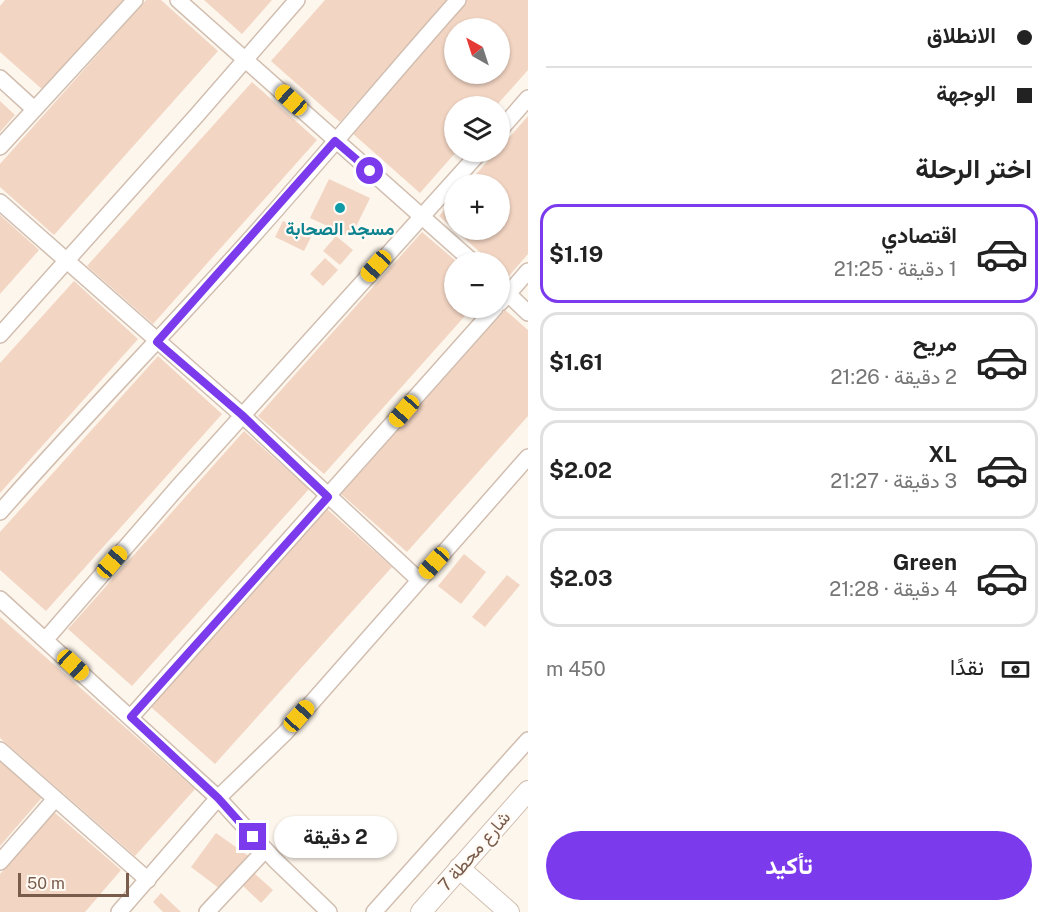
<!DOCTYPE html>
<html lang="ar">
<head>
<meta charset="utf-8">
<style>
  body { margin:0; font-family:"Public Sans",Vazirmatn,sans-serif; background:#f6f6f6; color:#222; direction:rtl; height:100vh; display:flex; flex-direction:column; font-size:22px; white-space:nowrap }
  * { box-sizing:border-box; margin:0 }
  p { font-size:20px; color:#767676 }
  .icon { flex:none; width:33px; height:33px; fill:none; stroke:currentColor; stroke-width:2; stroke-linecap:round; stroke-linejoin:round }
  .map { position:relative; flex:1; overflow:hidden; direction:ltr }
  .panel { display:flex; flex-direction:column; background:#fff; width:522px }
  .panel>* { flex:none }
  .top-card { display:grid; align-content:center; height:132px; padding:0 18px; background:#fff }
  .needle { width:39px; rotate:321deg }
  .controls { position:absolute; left:444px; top:18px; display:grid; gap:12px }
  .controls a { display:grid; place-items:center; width:66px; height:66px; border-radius:50%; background:#fff; box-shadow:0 2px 4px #0004; font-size:30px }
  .scale { position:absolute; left:18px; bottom:15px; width:111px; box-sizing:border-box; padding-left:6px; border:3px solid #7a5c4d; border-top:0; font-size:16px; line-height:21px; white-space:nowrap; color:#7a5c4d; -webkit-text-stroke:4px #fffaf3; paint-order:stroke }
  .end { position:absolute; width:27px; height:27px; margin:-14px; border:8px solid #7c3aed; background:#fff; box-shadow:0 0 0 3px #fff }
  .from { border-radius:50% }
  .bubble { position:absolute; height:42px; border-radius:21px; background:#fff; box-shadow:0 2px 4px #0004; font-size:20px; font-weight:700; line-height:42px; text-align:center; direction:rtl }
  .car { position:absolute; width:18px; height:36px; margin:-18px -9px; border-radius:8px; box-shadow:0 0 4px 2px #0007; background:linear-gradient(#f5c518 24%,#345 0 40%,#f5c518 0 76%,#345 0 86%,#f5c518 0) }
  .top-card b { display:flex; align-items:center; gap:21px; height:57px; font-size:22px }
  .top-card b+b { border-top:2px solid #e0e0e0 }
  .top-card i { width:15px; height:15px; background:#222 }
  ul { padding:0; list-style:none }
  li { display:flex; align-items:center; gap:18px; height:99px; margin:0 12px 9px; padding:0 6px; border:3px solid #e0e0e0; border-radius:18px }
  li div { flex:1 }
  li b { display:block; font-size:22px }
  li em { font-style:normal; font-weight:700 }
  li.current { border-color:#7c3aed }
  li>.icon { width:54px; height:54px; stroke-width:1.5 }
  h2 { padding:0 18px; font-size:27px; line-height:72px }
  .pay { display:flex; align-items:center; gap:15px; height:66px; padding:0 18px; font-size:22px }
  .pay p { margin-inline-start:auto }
  .cta { display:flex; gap:12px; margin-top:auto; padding:12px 18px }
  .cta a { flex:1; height:69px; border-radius:36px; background:#7c3aed; color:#fff; font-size:24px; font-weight:700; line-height:69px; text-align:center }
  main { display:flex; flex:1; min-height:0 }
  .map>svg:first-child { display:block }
  .building { fill:#f3d5c3; fill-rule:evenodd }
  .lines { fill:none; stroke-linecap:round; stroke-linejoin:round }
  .minor-casing { stroke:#d1beb0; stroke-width:18 }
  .tertiary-casing { stroke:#d1beb0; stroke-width:22 }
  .minor { stroke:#fff; stroke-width:15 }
  .tertiary { stroke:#fff; stroke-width:20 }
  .route { stroke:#7c3aed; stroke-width:8 }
  .culture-dot { fill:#0f9aa8; stroke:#fffaf3; stroke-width:2 }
  .labels { text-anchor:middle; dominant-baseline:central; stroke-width:4.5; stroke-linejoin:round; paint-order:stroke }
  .culture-label { font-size:18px; font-weight:bold; fill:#0d838f; stroke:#fffaf3 }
  .street-label { font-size:18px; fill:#7a5c4d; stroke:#fffaf3 }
</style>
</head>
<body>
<main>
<section class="panel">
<div class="top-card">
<b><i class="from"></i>الانطلاق</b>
<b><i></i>الوجهة</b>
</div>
<h2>اختر الرحلة</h2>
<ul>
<li class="current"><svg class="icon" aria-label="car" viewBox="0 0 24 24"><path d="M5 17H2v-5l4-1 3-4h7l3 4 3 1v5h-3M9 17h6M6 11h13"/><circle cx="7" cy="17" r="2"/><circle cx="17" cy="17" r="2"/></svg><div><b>اقتصادي</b><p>1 دقيقة · 21:25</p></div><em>$1.19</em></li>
<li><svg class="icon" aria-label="car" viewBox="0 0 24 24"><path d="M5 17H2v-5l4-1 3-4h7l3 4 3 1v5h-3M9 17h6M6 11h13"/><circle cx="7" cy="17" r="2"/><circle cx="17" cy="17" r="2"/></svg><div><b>مريح</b><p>2 دقيقة · 21:26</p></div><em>$1.61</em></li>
<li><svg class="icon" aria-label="car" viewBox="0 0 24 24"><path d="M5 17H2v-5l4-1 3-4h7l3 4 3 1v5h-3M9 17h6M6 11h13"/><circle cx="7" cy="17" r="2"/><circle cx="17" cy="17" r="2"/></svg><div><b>XL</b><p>3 دقيقة · 21:27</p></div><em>$2.02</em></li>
<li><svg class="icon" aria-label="car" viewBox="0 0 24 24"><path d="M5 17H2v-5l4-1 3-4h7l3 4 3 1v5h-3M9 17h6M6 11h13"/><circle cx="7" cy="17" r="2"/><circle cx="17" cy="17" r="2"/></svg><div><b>Green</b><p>4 دقيقة · 21:28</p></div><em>$2.03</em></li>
</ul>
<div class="pay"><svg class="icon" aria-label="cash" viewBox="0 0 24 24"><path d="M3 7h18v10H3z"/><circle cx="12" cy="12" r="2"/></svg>نقدًا<p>450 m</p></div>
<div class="cta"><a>تأكيد</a></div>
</section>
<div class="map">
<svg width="528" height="912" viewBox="0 0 528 912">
  <rect width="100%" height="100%" fill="#fdf6ec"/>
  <g class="building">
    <path d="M5 0H123L43 90 0 52V6Z"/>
    <path d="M146 0H161L218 51 54 235 0 187V164Z"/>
    <path d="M204 0H272L242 34Z"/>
    <path d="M325 0H447L340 122 271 61Z"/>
    <path d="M467 0H528V70L496 106H454V152H456L420 193 351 132ZM454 28H500V74H454Z"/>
    <path d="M252 82 317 140 153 324 87 266Z"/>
    <path d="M0 101 15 115 0 132Z"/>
    <path d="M528 116V254L508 277 500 270V262H491L439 216 454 199V230H500V184H467L496 152H500V148Z"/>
    <path d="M329 179 370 198 351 237 310 218Z"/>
    <path d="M0 215 39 250 0 294Z"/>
    <path d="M283 221 312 235 304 251 275 237Z"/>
    <path d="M422 232 457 262H454V308H472L324 474 258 416Z"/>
    <path d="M336 236 353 250 340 265 323 251Z"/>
    <path d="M325 258 338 270 323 286 310 274Z"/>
    <path d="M74 281 138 339 0 493V363Z"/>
    <path d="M505 310 528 330V416L407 552 341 494Z"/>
    <path d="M158 356 222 414 46 611 0 570V532Z"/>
    <path d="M244 431 309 489 132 686 68 629Z"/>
    <path d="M327 509 392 567 215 764 151 707Z"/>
    <path d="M464 554 486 572 461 604 438 586Z"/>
    <path d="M507 575 520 585 485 627 472 617Z"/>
    <path d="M0 617 195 789 135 856 0 738Z"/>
    <path d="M0 756 45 794 0 846Z"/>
    <path d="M54 812 121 870 85 912H0V874Z"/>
    <path d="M216 833 250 857 224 892 191 867Z"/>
    <path d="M254 873 273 890 261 903 242 885Z"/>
    <path d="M161 893 181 912H163L153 902Z"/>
  </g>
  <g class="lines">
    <g class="minor-casing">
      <g id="minor">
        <path d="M178 0 473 262"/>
        <path d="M0 78 34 109"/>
        <path d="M500 130 528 98"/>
        <path d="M0 147 135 0"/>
        <path d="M0 202 242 415 419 580"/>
        <path d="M500 286 528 313"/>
        <path d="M500 303 528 271"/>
        <path d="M0 335 197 115 297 0"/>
        <path d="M0 512C79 422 163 336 243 247 316 166 386 81 458 0"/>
        <path d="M0 599 218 798 275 860 329 912"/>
        <path d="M46 639 178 487 480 152"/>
        <path d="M131 717 495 308"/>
        <path d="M0 750 148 880"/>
        <path d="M0 862 55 799"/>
        <path d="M119 912 218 798 285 733 528 457"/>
        <path d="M207 912 265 850"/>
        <path d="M374 912 528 740"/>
      </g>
    </g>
    <g class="tertiary-casing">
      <g id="tertiary">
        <path d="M459 868 509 912"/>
        <path d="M421 912 528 791"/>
      </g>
    </g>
    <use href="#minor" class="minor"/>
    <use href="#tertiary" class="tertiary"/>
  </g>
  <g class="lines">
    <path class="route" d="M253 837 218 798 131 717 328 497 242 415 157 342 335 141 370 171"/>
  </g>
  <circle class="culture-dot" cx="340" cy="208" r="6"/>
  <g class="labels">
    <g class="culture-label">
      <text x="340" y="228">مسجد الصحابة</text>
    </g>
    <g class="street-label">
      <text transform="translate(474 851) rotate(-49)">شارع محطة 7</text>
    </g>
  </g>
</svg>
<div class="controls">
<a><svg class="needle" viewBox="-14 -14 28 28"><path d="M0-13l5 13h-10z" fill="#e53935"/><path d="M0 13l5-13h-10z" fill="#767676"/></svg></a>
<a><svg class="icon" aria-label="layers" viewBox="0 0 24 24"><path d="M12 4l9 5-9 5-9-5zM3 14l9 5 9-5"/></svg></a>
<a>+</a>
<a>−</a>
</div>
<div class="scale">50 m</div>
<i class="end from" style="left:370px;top:171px"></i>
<i class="end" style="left:253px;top:837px"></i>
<div class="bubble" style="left:274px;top:816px;width:123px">2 دقيقة</div>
<i class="car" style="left:291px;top:100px;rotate:312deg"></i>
<i class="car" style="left:376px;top:266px;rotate:222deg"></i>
<i class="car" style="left:404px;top:411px;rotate:221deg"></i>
<i class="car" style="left:112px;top:562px;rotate:41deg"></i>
<i class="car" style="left:434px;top:563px;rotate:222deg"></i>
<i class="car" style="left:73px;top:665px;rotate:133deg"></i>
<i class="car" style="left:299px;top:716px;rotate:42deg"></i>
</div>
</main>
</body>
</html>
